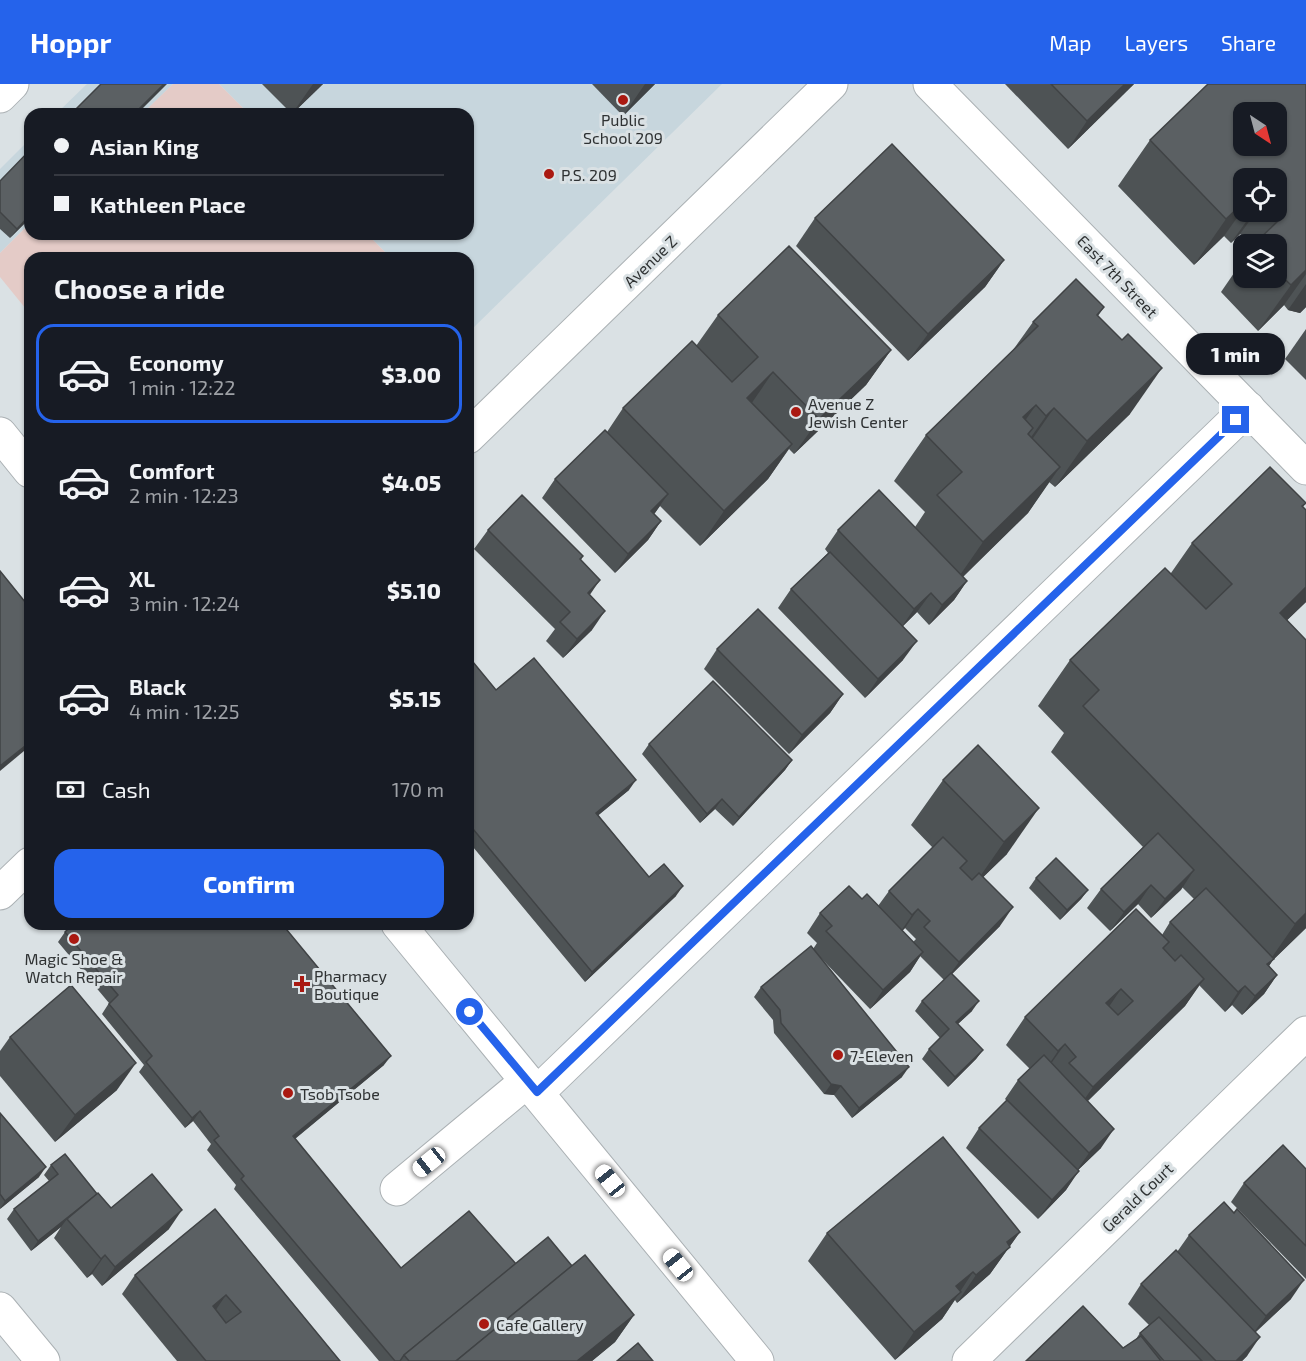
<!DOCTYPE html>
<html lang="en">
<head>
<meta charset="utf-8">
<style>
  body { margin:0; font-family:"Exo 2",sans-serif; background:#20242c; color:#f1f3f6; height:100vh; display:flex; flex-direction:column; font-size:22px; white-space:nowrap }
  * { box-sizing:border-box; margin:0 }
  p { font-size:20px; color:#9ea1a6 }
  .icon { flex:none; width:33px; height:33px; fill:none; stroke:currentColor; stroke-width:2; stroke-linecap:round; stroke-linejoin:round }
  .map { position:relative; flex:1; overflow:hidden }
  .drawer { position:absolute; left:24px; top:168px; width:450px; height:678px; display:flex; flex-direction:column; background:#171b24; border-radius:18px; box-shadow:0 2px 4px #0004 }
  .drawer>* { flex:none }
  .banner { position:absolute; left:24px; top:24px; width:450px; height:132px; border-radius:18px; box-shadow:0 2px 4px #0004; display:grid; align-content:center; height:132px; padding:0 30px; background:#171b24 }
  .needle { width:39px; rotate:144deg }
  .fabs { position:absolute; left:1233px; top:18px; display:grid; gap:12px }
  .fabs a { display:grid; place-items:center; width:54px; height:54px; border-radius:12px; background:#171b24; box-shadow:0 2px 4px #0004; font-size:30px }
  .end { position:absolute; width:27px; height:27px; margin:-14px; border:8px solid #2563eb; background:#fff; box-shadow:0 0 0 3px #fff }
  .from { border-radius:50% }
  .bubble { position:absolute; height:42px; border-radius:18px; background:#171b24; box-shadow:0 2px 4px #0004; font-size:20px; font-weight:800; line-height:42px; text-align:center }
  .car { position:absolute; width:18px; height:36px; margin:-18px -9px; border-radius:8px; box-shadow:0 0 4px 2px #0007; background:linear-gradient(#fff 24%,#345 0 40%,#fff 0 76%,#345 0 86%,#fff 0) }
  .banner b { display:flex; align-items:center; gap:21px; height:57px; font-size:22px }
  .banner b+b { border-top:2px solid #363941 }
  .banner i { width:15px; height:15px; background:#f1f3f6 }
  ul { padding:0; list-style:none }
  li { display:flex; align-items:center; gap:18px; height:99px; margin:0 12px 9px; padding:0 18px; border:3px solid transparent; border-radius:18px }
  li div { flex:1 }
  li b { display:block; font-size:22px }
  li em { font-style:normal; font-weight:800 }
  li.selected { border-color:#2563eb }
  li>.icon { width:54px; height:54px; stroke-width:1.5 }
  h2 { padding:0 30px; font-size:27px; line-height:72px }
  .pay { display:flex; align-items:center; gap:15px; height:66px; padding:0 30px; font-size:22px }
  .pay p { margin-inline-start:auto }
  .action { display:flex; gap:12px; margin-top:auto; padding:12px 30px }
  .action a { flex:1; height:69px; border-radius:18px; background:#2563eb; color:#fff; font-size:24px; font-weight:800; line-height:69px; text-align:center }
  header { display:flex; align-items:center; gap:36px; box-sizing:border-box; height:84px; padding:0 30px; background:#2563eb; color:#fff }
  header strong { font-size:28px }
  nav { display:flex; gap:33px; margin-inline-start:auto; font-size:21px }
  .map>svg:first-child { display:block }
  .built { fill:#c7d6dd }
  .green { fill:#e4cbc7 }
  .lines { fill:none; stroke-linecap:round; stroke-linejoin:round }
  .minor-casing { stroke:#abb1b4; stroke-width:35 }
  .major-casing { stroke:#abb1b4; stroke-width:35 }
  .minor { stroke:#fff; stroke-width:33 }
  .major { stroke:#fff; stroke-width:33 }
  .wall { fill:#4e5355; fill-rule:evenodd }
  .shaded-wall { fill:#404345 }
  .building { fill:#5b6063; stroke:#404345; stroke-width:1.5; fill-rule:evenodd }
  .route { stroke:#2563eb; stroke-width:8 }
  .poi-dot { fill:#aa1911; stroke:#dae1e4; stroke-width:2 }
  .labels { text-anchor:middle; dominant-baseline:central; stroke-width:6; stroke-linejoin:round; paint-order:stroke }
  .poi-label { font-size:16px; fill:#2f3233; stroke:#dae1e4; text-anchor:start }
  .street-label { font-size:16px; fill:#2f3233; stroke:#dae1e4 }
</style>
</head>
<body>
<header>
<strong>Hoppr</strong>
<nav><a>Map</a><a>Layers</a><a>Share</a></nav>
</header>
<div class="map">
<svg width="1306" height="1277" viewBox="0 0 1306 1277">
  <rect width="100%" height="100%" fill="#dae1e4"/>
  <g class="built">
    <path d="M87 0H173L142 30H56Z"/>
    <path d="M219 0H722L468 249V174H391L367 150H468V30H249Z"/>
    <path d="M30 55V139L0 169V85Z"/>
  </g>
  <g class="green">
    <path d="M173 0H219L249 30H142Z"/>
    <path d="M30 139V150H367L391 174H30V230L0 193V169Z"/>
  </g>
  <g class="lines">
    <g class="minor-casing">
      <g id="minor">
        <path d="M930 0 1306 384"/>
        <path d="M0 12 12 0"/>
        <path d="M468 353 831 0"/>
        <path d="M0 809 30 780"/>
        <path d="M537 1009 1248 324"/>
        <path d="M397 1105 527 997"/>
        <path d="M0 1225 43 1277"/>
        <path d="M969 1277 1306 949"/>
      </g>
    </g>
    <g class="major-casing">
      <g id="major">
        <path d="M0 350 30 387"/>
        <path d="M398 840 757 1277"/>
      </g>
    </g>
    <use href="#minor" class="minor"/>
    <use href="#major" class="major"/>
  </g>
  <g class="wall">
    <path d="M262 0H323L292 30Z"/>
    <path d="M592 0H655L623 32Z"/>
    <path d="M1005 0H1134L1068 65Z"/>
    <path d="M1306 0V223L1300 229 1288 226 1284 221 1258 247 1221 208 1243 176 1239 171 1244 164V194H1276V160H1246L1248 158 1240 150 1231 159 1224 152 1194 181 1118 102 1150 56ZM1244 94H1276V128H1244Z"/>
    <path d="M0 97 30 134 10 154 0 145Z"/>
    <path d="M815 134 1004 176 985 203 908 277 796 162Z"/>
    <path d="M1104 223 1098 232 1130 330 1055 403 1049 398 1028 429 963 493 967 497 954 516 929 541 917 528 903 542V576L865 614 778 524 791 505 828 469 825 465 838 446 915 443 925 428 894 397 926 351 1013 266 1033 238Z"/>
    <path d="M718 231 891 266 866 301 794 370 789 365 768 395 700 462 660 422 654 430 661 437 648 456 615 489 542 414 555 395 607 348 623 324 696 262Z"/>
    <path d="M1306 245V296L1285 275Z"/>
    <path d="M1306 419 1303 423 1306 426V518L1287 536 1306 844 1273 876 1269 882 1277 891 1264 910 1242 931 1232 921 1225 928 1199 901 1185 922 1088 1017 1101 1064 1078 1086 1066 1106 1038 1135 966 1064 979 1044 1007 1017 1005 1015 1018 996 1030 985 1006 961 1025 933 1162 851 1170 838 1194 815 1182 803 1151 834 1138 820 1110 847 1087 824 1101 805 1143 763 1051 668 1064 649 1038 622 1070 576 1171 489 1192 459Z"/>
    <path d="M488 446 583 472 581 476 590 511 592 546 563 574 546 557 555 545 474 465Z"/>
    <path d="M717 565 843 610 830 629 789 670 704 585Z"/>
    <path d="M468 572 496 606 629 706 598 731 649 793 676 812 585 898 468 757Z"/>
    <path d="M649 660 792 676 785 686 733 742 715 725 700 739 642 670Z"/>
    <path d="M978 661 1007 770 983 793 1000 842 952 890 972 927 958 940 983 966 976 975 948 1003 922 975 929 965 940 954 915 927 922 917 944 896 920 872 910 888 870 925 818 871 902 993 852 1034 834 1011 824 1010 774 949 773 936 754 913 761 903 813 865 817 859 807 849 820 829 862 815 878 822 889 807 933 764 911 741 943 696ZM905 844 916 855 913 858 902 847Z"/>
    <path d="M1036 794 1088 806 1081 815 1060 836 1029 804Z"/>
    <path d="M65 848 384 981 295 1055 401 1184 516 1180 572 1182 634 1231 615 1258 592 1277H379L234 1105 236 1101 207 1066 211 1060 193 1037 185 1044 139 988 144 981 102 930 109 919 58 858Z"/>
    <path d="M10 953 117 1006 55 1058 0 992V967Z"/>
    <path d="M0 1029 39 1093 0 1125Z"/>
    <path d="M51 1081 97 1110 111 1124 169 1145 102 1202 92 1190 87 1194 54 1154 61 1143 31 1167 7 1135 14 1125 49 1097 44 1091Z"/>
    <path d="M1306 1085V1195L1231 1118 1244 1099Z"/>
    <path d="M215 1125 340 1277H177L122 1210 135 1191Z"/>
    <path d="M1020 1148 990 1190 957 1219 955 1216 942 1235 895 1276 808 1177 827 1149Z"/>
    <path d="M1189 1151 1291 1215 1256 1248 1247 1272 1242 1277H1026L1123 1264 1136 1255 1140 1249 1149 1241 1128 1220 1141 1200 1177 1168Z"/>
  </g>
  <g class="shaded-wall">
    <path d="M164 0H167L137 30H134Z"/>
    <path d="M313 0H323L292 30Z"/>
    <path d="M645 0H655L623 32Z"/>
    <path d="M1125 0H1134L1068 65 1087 37Z"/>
    <path d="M1244 118V124L1224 152 1194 181 1226 135Z"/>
    <path d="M1253 128H1256L1240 150 1231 159Z"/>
    <path d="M30 131V134L10 154 17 145Z"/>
    <path d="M1004 176 985 203 908 277 928 250Z"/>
    <path d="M1306 186V190L1284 221 1258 247 1291 201Z"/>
    <path d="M1306 200V223L1300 229 1288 226Z"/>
    <path d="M891 266 866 301 794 370 819 335Z"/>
    <path d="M1162 284 1130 330 1055 403 1087 357Z"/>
    <path d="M773 288 749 323 747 314Z"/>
    <path d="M1036 321 1004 367 1023 333Z"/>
    <path d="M1054 324 1022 370 1014 377 1046 332Z"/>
    <path d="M792 360 768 395 700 462 724 427Z"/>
    <path d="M1060 383 1028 429 951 504 983 458Z"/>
    <path d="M668 410 655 429 638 446 651 427Z"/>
    <path d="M661 437 648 456 615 489 628 470Z"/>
    <path d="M600 496 587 515 588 509Z"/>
    <path d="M967 497 954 516 929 541 942 521Z"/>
    <path d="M1306 503V518L1247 575 1280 529Z"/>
    <path d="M931 509 917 528 901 544 914 525Z"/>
    <path d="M605 527 592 546 563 574 577 555Z"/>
    <path d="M917 557 903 576 865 614 878 595Z"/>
    <path d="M843 610 830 629 789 670 802 651Z"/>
    <path d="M30 658V662L0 687V682Z"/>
    <path d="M792 676 785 686 733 742 739 733Z"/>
    <path d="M636 696 629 706 589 739 596 729Z"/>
    <path d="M722 715 715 725 700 739 707 730Z"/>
    <path d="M1039 724 1007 770 972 804 1004 758Z"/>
    <path d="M1194 786 1181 806 1151 834 1165 815Z"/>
    <path d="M1151 801 1138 820 1110 847 1124 828Z"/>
    <path d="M683 802 676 812 585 898 592 888Z"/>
    <path d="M1088 806 1081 815 1060 836 1067 826Z"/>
    <path d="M1013 823 1000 842 945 897 959 878Z"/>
    <path d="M918 825 905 844 899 850 912 831Z"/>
    <path d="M1306 829V844L1273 876 1260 894 1263 886 1295 840Z"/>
    <path d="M923 868 910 888 870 925 883 906Z"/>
    <path d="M1277 891 1264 910 1242 931 1255 912Z"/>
    <path d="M1204 895 1185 922 1074 1030 1093 1003Z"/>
    <path d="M1245 902 1232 921 1225 928 1238 908Z"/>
    <path d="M1121 905 1102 933 1106 919Z"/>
    <path d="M979 917 972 927 949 948 956 938Z"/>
    <path d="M1065 960 1045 988 1039 995 1058 967Z"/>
    <path d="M983 966 976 975 948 1003 955 993Z"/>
    <path d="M391 972 384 981 286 1062 293 1052Z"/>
    <path d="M136 979 117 1006 55 1058 75 1031Z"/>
    <path d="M909 983 902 993 852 1034 859 1024Z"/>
    <path d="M831 1000 841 1002 834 1011 824 1010Z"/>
    <path d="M200 1027 193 1037 185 1044 192 1034Z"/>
    <path d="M1114 1045 1101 1064 1075 1089 1089 1069Z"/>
    <path d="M46 1083 39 1093 0 1125 5 1117Z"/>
    <path d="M1079 1087 1066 1106 1038 1135 1052 1116Z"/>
    <path d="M97 1111 67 1135 61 1143 31 1167 38 1157Z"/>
    <path d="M182 1126 169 1145 102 1202 115 1183Z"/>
    <path d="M1020 1148 990 1190 957 1219 976 1191 1007 1158Z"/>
    <path d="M105 1171 92 1190 87 1194 101 1175Z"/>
    <path d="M973 1188 942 1235 895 1276 914 1248 956 1202Z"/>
    <path d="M1304 1196 1291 1215 1252 1251 1266 1232Z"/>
    <path d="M226 1211 213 1230V1222Z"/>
    <path d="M634 1231 615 1258 592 1277H577Z"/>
    <path d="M1260 1253 1247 1272 1242 1277H1236Z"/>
  </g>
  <g class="building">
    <path d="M101 0H164L134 30H73L72 29Z"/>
    <path d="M1051 0H1125L1087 37Z"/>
    <path d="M1208 0H1306V186L1291 201 1276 187V160H1254L1280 135 1273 128H1276V120L1282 115 1276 109V94H1244V118L1226 135 1150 56ZM1244 28H1276V62H1244Z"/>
    <path d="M892 60 1004 176 928 250 815 134Z"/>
    <path d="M30 66V131L17 145 0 128V97Z"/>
    <path d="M789 162 891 266 819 335 773 288 747 314 792 360 724 427 623 324 692 257 732 298 758 273 718 231Z"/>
    <path d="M1076 195 1104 223 1097 231 1122 256 1128 250 1162 284 1087 357 1054 324 1046 332 1036 321 1023 333 1033 344 1028 350 1060 383 983 458 937 411 962 388 926 351 1038 242 1033 238Z"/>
    <path d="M605 346 668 410 651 427 661 437 628 470 555 395Z"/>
    <path d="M1270 383 1306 419 1302 422 1306 426V503L1280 529 1306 556V829L1295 840 1083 622 1099 606 1070 576 1165 484 1206 525 1232 500 1192 459Z"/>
    <path d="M879 406 967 497 942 521 931 509 914 525 838 446Z"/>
    <path d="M522 411 583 472 580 475 600 496 588 509 605 527 577 555 560 538 570 528 488 446Z"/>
    <path d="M830 468 917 557 878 595 791 505Z"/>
    <path d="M0 487 30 524V658L0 682Z"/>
    <path d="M758 525 843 610 802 651 717 565Z"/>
    <path d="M468 572 496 606 534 574 636 696 596 729 649 793 664 780 683 802 592 888 468 739Z"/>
    <path d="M713 597 792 676 739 733 722 715 707 730 649 660Z"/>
    <path d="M978 661 1039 724 1004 758 943 696Z"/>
    <path d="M1158 749 1194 786 1165 815 1151 801 1124 828 1101 805Z"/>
    <path d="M943 753 967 777 960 784 972 796 979 789 1013 823 959 878 924 843 930 837 918 825 912 831 889 807Z"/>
    <path d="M1056 774 1088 806 1067 826 1036 794Z"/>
    <path d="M849 802 862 815 867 810 923 868 883 906 826 847 832 842 820 829Z"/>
    <path d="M1206 804 1274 875 1267 880 1277 891 1255 912 1245 902 1238 908 1170 838Z"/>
    <path d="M1136 825 1169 858 1163 864 1175 877 1181 871 1204 895 1093 1003 1069 979 1076 973 1065 960 1058 967 1025 933ZM1121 905 1133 917 1118 931 1106 919Z"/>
    <path d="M73 840H282L391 972 293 1052 401 1184 469 1127 516 1180 404 1271 400 1277H395L241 1095 244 1092 214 1056 219 1052 200 1027 192 1034 146 978 152 972 109 920 118 911 65 848Z"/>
    <path d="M811 862 909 983 859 1024 841 1002 831 1000 781 939 780 926 761 903Z"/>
    <path d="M951 889 979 917 956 938 983 966 955 993 929 965 949 945 922 917Z"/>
    <path d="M71 901 136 979 75 1031 10 953Z"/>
    <path d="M1044 971 1114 1045 1089 1069 1018 996Z"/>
    <path d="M1007 1016 1079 1087 1052 1116 979 1044Z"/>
    <path d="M0 1029 46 1083 5 1117 0 1110Z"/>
    <path d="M943 1053 1020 1148 1007 1158 1010 1163 976 1191 973 1188 956 1202 961 1208 914 1248 827 1149Z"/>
    <path d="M1283 1061 1306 1085V1162L1244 1099Z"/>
    <path d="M65 1070 97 1110 38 1157 14 1125 58 1090 51 1081Z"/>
    <path d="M152 1090 182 1126 115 1183 105 1171 101 1175 67 1135 98 1109 111 1124Z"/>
    <path d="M1224 1118 1234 1129 1237 1125 1304 1196 1266 1232 1189 1151Z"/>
    <path d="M215 1125 340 1277H206L135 1191ZM226 1211 241 1228 226 1239 213 1222Z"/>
    <path d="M548 1153 572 1182 456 1277H409L404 1271Z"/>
    <path d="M1176 1166 1260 1253 1236 1277H1216L1141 1200Z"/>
    <path d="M585 1171 634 1231 577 1277H456Z"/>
    <path d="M1083 1222 1123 1264 1141 1252 1161 1277H1026Z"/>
    <path d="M1159 1233 1202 1277H1164L1140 1249Z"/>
    <path d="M638 1259 653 1277H617Z"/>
  </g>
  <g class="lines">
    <path class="route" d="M470 928 537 1008 1236 336"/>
  </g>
  <g class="poi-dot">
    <circle cx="623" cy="16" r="6"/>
    <circle cx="549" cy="90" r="6"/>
    <circle cx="796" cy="328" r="6"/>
    <circle cx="74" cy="855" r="6"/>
    <path d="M299 891h6v6h6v6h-6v6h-6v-6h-6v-6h6z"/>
    <circle cx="838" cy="971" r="6"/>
    <circle cx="288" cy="1009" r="6"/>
    <circle cx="484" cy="1240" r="6"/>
  </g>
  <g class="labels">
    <g class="poi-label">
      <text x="623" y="35" text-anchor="middle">Public<tspan x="623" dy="18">School 209</tspan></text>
      <text x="561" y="90">P.S. 209</text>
      <text x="808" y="319">Avenue Z<tspan x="808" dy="18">Jewish Center</tspan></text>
      <text x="74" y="874" text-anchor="middle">Magic Shoe &amp;<tspan x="74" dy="18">Watch Repair</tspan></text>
      <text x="314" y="891">Pharmacy<tspan x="314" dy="18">Boutique</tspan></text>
      <text x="850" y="971">7-Eleven</text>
      <text x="300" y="1009">Tsob Tsobe</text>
      <text x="496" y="1240">Cafe Gallery</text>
    </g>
    <g class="street-label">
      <text transform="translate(650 177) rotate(-44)">Avenue Z</text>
      <text transform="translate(1118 192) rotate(46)">East 7th Street</text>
      <text transform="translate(1137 1113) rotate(-44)">Gerald Court</text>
    </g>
  </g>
</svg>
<div class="fabs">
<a><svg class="needle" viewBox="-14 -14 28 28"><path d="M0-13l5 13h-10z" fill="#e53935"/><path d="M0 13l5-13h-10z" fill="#9ea1a6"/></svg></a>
<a><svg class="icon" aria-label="locate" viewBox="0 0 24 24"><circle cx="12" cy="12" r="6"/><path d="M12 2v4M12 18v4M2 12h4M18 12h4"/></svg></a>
<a><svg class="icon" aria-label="layers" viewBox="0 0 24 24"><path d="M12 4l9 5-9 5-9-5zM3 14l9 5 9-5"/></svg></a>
</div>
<i class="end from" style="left:470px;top:928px"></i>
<i class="end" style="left:1236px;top:336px"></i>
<div class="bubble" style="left:1186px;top:249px;width:99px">1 min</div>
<i class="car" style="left:429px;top:1078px;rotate:231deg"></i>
<i class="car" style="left:610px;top:1097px;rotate:321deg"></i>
<i class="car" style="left:678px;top:1181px;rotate:321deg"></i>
<div class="banner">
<b><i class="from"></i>Asian King</b>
<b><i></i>Kathleen Place</b>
</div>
<section class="drawer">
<h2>Choose a ride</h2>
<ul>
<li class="selected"><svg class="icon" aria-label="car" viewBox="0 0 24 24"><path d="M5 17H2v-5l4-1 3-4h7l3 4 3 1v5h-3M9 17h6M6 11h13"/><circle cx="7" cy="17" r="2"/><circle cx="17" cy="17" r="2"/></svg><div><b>Economy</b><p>1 min · 12:22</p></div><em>$3.00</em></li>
<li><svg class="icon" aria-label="car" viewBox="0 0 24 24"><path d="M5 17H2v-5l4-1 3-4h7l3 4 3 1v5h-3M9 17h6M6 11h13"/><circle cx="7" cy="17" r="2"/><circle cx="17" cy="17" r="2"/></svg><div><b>Comfort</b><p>2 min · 12:23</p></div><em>$4.05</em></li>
<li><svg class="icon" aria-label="car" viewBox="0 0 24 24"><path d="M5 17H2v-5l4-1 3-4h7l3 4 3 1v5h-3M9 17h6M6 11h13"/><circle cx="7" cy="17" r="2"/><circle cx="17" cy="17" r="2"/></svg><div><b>XL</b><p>3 min · 12:24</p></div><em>$5.10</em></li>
<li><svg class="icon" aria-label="car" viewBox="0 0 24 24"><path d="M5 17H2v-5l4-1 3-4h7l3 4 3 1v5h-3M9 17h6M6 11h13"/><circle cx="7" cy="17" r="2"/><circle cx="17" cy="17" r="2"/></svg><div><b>Black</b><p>4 min · 12:25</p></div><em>$5.15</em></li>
</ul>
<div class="pay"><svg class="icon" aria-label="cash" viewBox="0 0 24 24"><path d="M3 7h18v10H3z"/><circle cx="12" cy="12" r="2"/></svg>Cash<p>170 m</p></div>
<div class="action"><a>Confirm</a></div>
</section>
</div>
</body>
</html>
